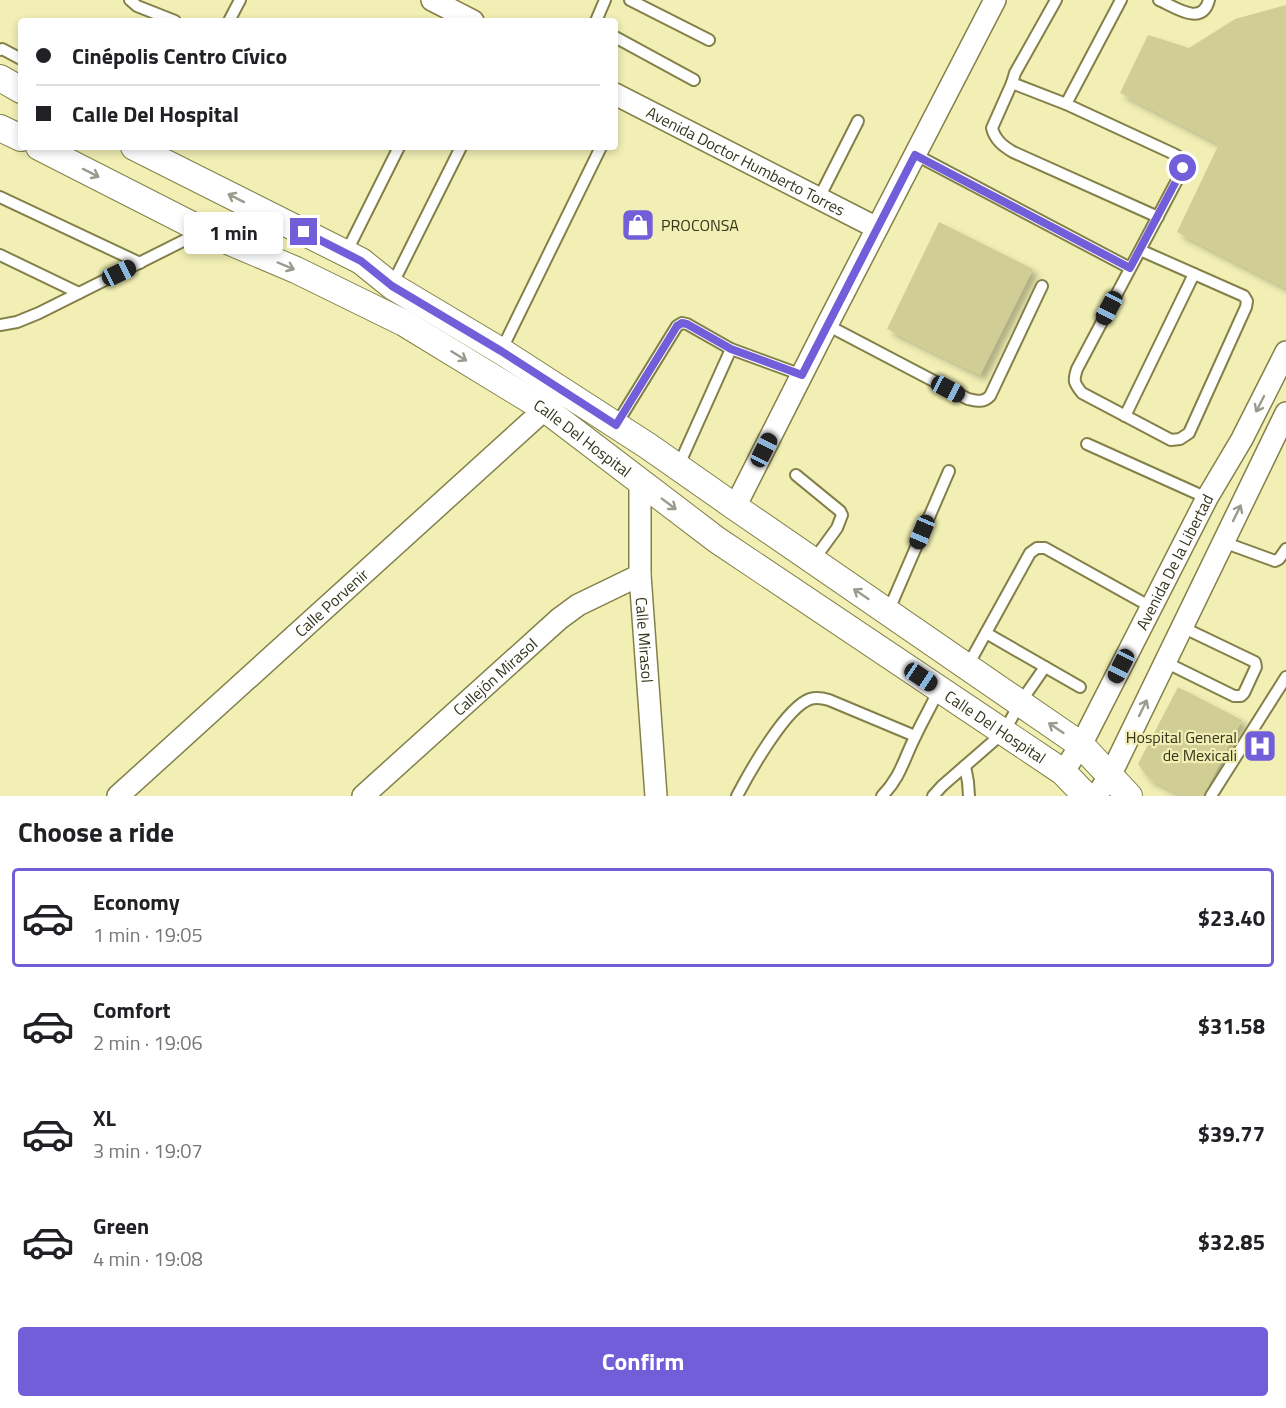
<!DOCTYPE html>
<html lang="en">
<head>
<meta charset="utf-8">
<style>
  body { margin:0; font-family:"Titillium Web",sans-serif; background:#f2f2f2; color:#202124; height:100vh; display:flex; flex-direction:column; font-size:22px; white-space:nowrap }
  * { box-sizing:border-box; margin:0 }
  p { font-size:20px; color:#757577 }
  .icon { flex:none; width:33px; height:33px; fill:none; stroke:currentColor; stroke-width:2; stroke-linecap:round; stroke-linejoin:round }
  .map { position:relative; height:796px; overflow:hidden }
  .sheet { display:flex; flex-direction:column; background:#fff; flex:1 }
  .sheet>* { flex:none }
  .guide { position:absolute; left:18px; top:18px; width:600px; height:132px; border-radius:6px; box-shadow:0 3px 9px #0003; display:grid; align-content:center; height:132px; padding:0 18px; background:#fff }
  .end { position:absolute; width:27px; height:27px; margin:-14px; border:8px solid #715ed8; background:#fff; box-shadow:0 0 0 3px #fff }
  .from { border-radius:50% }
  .bubble { position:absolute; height:42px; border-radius:6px; background:#fff; box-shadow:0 3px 9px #0003; font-size:20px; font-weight:700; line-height:42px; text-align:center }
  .car { position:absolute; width:18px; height:36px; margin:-18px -9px; border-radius:8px; box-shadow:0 0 4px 2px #0007; background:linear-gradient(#222 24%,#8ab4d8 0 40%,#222 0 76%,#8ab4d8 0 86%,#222 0) }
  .guide b { display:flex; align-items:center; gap:21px; height:57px; font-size:22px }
  .guide b+b { border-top:2px solid #e0e0e0 }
  .guide i { width:15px; height:15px; background:#202124 }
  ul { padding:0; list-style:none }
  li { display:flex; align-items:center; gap:18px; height:99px; margin:0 12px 9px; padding:0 6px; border:3px solid transparent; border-radius:6px }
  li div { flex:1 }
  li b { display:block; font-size:22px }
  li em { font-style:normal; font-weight:700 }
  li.current { border-color:#715ed8 }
  li>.icon { width:54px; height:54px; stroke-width:1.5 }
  h2 { padding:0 18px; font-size:27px; line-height:72px }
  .primary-button { display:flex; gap:12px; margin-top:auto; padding:12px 18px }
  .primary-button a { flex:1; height:69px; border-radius:6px; background:#715ed8; color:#fff; font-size:24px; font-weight:700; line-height:69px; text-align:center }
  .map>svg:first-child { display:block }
  .building { fill:#d0ce95; filter:url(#shadow) }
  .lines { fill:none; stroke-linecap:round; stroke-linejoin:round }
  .service-casing { stroke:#838049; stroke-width:14 }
  .minor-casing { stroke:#838049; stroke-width:24 }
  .tertiary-casing { stroke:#838049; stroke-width:28 }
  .service { stroke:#fff; stroke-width:10 }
  .minor { stroke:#fff; stroke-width:21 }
  .tertiary { stroke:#fff; stroke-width:26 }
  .oneway { stroke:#9a9a8e }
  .route { stroke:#715ed8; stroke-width:8 }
  .labels { text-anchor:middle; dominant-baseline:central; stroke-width:4.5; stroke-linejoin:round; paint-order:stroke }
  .street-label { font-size:16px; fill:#36351e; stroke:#f1efb4 }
  .poi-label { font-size:16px; fill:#36351e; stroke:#f1efb4; text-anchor:start }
</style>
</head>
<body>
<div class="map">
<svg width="1286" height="796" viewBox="0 0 1286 796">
  <defs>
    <filter id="shadow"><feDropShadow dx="5.5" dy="5.5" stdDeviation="3" flood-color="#0004"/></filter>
  </defs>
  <rect width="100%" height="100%" fill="#f1efb4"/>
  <g class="building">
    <path d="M1286 5V288L1177 232 1219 144 1120 93 1148 35 1189 48 1235 19Z"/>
    <path d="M939 222 1033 269 980 375 887 329Z"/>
    <path d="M1178 687 1242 720 1203 796H1183L1148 778 1138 764Z"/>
  </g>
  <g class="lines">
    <g class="service-casing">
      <g id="service">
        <path d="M130 0 137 6 175 21"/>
        <path d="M630 0 709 40"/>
        <path d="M1056 0 1015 73 1012 83 1066 104"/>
        <path d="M1121 0 1066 104 1174 154 1181 158 1183 169 1077 369C1073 381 1074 383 1082 393L1171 440 1180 439 1189 433 1246 307 1247 301 1244 296 1140 250"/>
        <path d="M1159 0C1175 7 1202 27 1209 0"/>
        <path d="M229 21 240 0"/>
        <path d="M596 21 605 0"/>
        <path d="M615 37 694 80"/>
        <path d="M0 50 2 49 21 59"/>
        <path d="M1012 83 992 128C995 140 1003 146 1013 152L1158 217"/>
        <path d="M916 155 1130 268"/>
        <path d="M0 197 140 263"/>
        <path d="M819 198 858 121"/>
        <path d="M346 253 399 147"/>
        <path d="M0 255 79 293"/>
        <path d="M392 285 461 147"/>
        <path d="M0 325 17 322 39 313 201 232"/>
        <path d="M827 325 968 399C977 401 983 403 990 396L1042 286"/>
        <path d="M501 351 601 147"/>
        <path d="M1125 416 1194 274"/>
        <path d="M616 425 677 326 682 323 687 324 731 349"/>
        <path d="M1087 444 1207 498"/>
        <path d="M678 467 731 349 802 375"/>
        <path d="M796 475 840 511 842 515 837 528 813 561"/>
        <path d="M1223 542 1275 561 1279 559 1286 549"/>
        <path d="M888 612 949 471"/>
        <path d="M986 633 1080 687"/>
        <path d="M1165 662 1234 696H1241L1244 693 1256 667 1255 662 1182 627"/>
        <path d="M967 667 1030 553 1037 548H1045L1151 607"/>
        <path d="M965 766 968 782 969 796"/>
        <path d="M737 796C749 773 786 707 810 699 817 697 822 698 829 700L915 736"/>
        <path d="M882 796C901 777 904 758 916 735 923 720 932 705 939 689"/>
        <path d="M933 796 942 786 1004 732 1020 703 1045 667"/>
        <path d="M1211 796 1286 677"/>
      </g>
    </g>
    <g class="minor-casing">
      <g id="minor">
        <path d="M432 0 473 21"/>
        <path id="s1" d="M615 94 877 228"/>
        <path id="s2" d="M640 482V575L656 796"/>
        <path d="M735 507 827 325 995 0"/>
        <path id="s3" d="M1063 772 1081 745 1207 498 1242 439 1286 352"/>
        <path id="s4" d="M118 796 545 409"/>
        <path id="s5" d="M363 796 559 619 578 605 640 575"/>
        <path d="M1096 796 1110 776 1286 413"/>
      </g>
    </g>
    <g class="tertiary-casing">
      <g id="tertiary">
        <path d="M0 78 21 90"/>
        <path d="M0 128 21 138"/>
        <path id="s6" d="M39 147 204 231 296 270 404 323 545 409 717 540 1063 772 1086 796"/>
        <path d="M134 147 361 261 392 286 501 351 648 446 735 507 1081 745 1129 796"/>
      </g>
    </g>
    <use href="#service" class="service"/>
    <use href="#minor" class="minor"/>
    <use href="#tertiary" class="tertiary"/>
  </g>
  <defs><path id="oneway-shaft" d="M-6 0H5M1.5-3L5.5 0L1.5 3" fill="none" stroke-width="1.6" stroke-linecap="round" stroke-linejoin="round" transform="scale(1.5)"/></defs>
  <g class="oneway">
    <use href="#oneway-shaft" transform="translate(91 173) rotate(27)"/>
    <use href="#oneway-shaft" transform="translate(236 198) rotate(-153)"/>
    <use href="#oneway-shaft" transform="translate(286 266) rotate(23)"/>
    <use href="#oneway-shaft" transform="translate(459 356) rotate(32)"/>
    <use href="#oneway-shaft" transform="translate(1260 404) rotate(117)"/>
    <use href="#oneway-shaft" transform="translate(669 504) rotate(37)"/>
    <use href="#oneway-shaft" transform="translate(1237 513) rotate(-64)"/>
    <use href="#oneway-shaft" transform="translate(861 594) rotate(-146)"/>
    <use href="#oneway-shaft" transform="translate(1143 708) rotate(-64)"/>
    <use href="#oneway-shaft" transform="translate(1056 728) rotate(-146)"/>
  </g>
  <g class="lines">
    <path class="route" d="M304 232 361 261 392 286 501 351 616 425 677 326 682 323 687 324 731 349 802 375 915 155 1130 268 1183 168"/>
  </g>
  <defs>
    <g id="shop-square" transform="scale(1.725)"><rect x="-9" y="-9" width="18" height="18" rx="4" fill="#715ed8" stroke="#f1efb4"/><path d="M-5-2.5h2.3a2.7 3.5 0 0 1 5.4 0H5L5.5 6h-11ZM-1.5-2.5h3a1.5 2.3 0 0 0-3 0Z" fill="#fff"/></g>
    <g id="hospital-square" transform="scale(1.725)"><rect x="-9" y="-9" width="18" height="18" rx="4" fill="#715ed8" stroke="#f1efb4"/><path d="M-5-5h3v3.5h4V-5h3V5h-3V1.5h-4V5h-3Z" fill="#fff"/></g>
  </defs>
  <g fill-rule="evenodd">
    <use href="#shop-square" x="638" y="225"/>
    <use href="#hospital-square" x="1260" y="746"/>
  </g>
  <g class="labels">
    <g class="street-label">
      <text stroke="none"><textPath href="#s1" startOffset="147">Avenida Doctor Humberto Torres</textPath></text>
      <text stroke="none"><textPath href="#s6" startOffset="618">Calle Del Hospital</textPath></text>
      <text stroke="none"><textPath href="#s3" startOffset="238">Avenida De la Libertad</textPath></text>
      <text stroke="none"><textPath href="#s4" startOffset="288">Calle Porvenir</textPath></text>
      <text stroke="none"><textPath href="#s2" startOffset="158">Calle Mirasol</textPath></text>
      <text stroke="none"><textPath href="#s5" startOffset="178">Callejón Mirasol</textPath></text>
      <text stroke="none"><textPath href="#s6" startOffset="1122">Calle Del Hospital</textPath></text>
    </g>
    <g class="poi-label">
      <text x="661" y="225">PROCONSA</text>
      <text x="1237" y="737" text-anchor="end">Hospital General<tspan x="1237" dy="18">de Mexicali</tspan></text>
    </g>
  </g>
</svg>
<i class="end from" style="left:1183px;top:168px"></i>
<i class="end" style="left:304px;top:232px"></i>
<div class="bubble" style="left:184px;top:212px;width:99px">1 min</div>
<i class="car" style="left:119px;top:273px;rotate:64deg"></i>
<i class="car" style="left:1109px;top:308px;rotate:208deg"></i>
<i class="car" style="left:948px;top:389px;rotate:118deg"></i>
<i class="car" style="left:764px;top:450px;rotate:27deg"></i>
<i class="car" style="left:922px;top:532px;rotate:203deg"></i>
<i class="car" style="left:1121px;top:666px;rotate:207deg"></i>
<i class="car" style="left:921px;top:677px;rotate:124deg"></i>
<div class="guide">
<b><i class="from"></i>Cinépolis Centro Cívico</b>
<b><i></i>Calle Del Hospital</b>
</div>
</div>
<section class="sheet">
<h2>Choose a ride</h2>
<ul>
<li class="current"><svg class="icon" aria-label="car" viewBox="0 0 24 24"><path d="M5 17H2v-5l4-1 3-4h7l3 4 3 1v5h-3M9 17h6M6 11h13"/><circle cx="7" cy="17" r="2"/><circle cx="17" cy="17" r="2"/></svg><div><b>Economy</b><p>1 min · 19:05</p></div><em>$23.40</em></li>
<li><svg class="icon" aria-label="car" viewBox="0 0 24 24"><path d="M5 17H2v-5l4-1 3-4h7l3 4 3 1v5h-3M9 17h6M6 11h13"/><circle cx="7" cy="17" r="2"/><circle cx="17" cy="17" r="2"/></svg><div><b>Comfort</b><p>2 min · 19:06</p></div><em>$31.58</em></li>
<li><svg class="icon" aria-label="car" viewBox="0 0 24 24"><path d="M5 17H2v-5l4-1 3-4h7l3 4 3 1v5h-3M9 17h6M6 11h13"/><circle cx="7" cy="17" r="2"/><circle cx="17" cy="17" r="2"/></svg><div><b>XL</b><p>3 min · 19:07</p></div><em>$39.77</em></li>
<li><svg class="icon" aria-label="car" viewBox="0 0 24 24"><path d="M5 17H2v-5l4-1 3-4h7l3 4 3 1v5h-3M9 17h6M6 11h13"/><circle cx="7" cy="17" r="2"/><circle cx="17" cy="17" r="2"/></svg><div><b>Green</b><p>4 min · 19:08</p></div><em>$32.85</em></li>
</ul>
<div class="primary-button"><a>Confirm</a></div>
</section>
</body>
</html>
